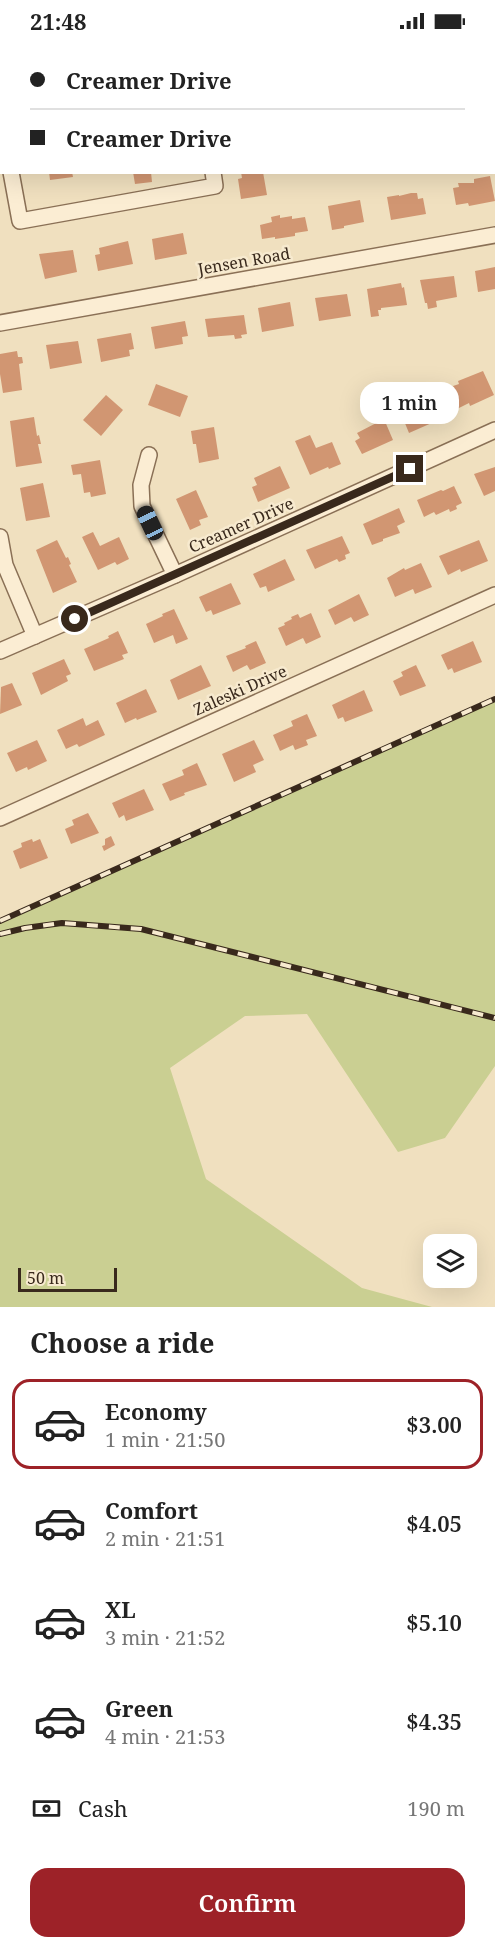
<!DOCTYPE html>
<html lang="en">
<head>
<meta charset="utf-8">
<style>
  body { margin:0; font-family:"Noto Serif",serif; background:#f2f2f2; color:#222; height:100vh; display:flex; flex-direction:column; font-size:22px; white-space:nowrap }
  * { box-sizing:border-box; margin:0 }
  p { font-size:20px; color:#767676 }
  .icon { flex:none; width:33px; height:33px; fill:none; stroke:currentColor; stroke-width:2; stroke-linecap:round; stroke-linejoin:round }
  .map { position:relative; height:1265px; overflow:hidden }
  .sheet { display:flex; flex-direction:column; background:#fff; flex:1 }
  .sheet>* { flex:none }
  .guide { position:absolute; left:0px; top:0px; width:495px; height:132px; box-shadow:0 6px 24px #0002; display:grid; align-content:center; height:132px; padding:0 30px; background:#fff }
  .controls { position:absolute; left:423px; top:1192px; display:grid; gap:12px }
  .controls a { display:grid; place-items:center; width:54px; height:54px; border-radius:12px; background:#fff; box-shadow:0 6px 24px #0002; font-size:30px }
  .scale { position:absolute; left:18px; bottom:15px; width:99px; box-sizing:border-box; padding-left:6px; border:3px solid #39291c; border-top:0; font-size:16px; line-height:21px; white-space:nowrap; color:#39291c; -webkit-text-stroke:4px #f7eacf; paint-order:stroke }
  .end { position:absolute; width:27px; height:27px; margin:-14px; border:8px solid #39291c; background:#fff; box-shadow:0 0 0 3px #fff }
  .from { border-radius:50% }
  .bubble { position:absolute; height:42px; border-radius:18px; background:#fff; box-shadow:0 6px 24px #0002; font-size:20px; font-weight:600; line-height:42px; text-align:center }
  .car { position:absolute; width:18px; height:36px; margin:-18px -9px; border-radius:8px; box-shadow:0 0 4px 2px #0007; background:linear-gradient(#222 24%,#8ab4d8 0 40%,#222 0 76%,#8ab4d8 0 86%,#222 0) }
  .guide b { display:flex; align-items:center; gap:21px; height:57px; font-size:22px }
  .guide b+b { border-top:2px solid #e0e0e0 }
  .guide i { width:15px; height:15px; background:#222 }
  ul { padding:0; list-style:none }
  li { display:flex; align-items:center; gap:18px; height:90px; margin:0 12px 9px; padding:0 18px; border:3px solid transparent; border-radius:18px }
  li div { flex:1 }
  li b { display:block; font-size:22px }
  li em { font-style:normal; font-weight:600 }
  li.on { border-color:#9d2228 }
  li>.icon { width:54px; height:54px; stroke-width:1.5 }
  h2 { padding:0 30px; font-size:27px; line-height:72px }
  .pay { display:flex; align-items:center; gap:15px; height:66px; padding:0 30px; font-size:22px }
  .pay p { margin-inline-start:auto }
  .primary-button { display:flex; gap:12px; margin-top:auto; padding:12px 30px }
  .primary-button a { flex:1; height:69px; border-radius:18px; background:#9d2228; color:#fff; font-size:24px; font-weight:600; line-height:69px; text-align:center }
  .status { display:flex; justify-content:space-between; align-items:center; height:42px; padding:0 30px; background:#fff; direction:ltr }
  .status svg { height:16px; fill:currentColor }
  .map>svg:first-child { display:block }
  .green { fill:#cacf92 }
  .building { fill:#d19672 }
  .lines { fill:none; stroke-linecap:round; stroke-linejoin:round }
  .street-casing { stroke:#8a7056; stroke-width:18 }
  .street { stroke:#fbedd3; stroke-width:15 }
  .rail-casing { stroke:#39291c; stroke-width:6 }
  .rail { stroke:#f7eacf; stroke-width:4; stroke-dasharray:11; stroke-linecap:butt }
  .route { stroke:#39291c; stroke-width:8 }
  .labels { text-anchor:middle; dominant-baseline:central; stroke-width:5; stroke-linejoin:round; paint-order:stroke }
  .street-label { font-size:16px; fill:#39291c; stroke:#f7eacf }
</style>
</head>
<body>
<div class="status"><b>21:48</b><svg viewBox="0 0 49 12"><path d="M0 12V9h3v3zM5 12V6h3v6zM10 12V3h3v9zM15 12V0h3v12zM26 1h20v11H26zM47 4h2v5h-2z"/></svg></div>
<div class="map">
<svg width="495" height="1265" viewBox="0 0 495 1265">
  <rect width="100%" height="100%" fill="#f0e0bf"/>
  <path class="green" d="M495 657V1024L445 1096 398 1110 307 972 245 974 170 1026 206 1137 362 1246 432 1265H0V879Z"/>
  <g class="building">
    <path d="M49 130H72L73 135 50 138Z"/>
    <path d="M133 130H151L152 140 135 142Z"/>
    <path d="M241 130H263L267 153 241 157 238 137 242 136Z"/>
    <path d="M490 134 495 159 469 164 468 161 456 163 453 146 459 145 458 141H474V137Z"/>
    <path d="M411 151H417L418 157 423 156 426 172 391 178 387 155 399 153V154Z"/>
    <path d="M360 158 364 180 344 184V186L332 188 328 164Z"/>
    <path d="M280 173V176L292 174V177L305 175 308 189 295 191V194L275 197V195L262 197 260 183 272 180 271 175Z"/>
    <path d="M183 191 187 212 155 218 152 197Z"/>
    <path d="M128 199 133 222 98 229 95 213 100 212 99 206Z"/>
    <path d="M73 208 77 230 45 237 39 212Z"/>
    <path d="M495 225V247L478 250 475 229Z"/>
    <path d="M454 234 457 255 436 259 437 265 428 267 427 261H425L420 238Z"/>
    <path d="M401 241 402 246 404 245 407 263 381 266V268H378L379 274 371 275 367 247Z"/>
    <path d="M347 252 351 274 319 279 315 256Z"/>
    <path d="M290 260 294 284 262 290 258 266Z"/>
    <path d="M244 273 247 292 241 293 242 296 235 297 234 293 208 295 205 277Z"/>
    <path d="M185 279 188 294 182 295 183 302 155 307 151 285Z"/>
    <path d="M131 291 134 307 129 308 130 314 101 320 97 297Z"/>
    <path d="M78 299 82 321 50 327 46 303Z"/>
    <path d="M17 309 18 315H22L23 321 19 322 22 348 3 351 0 332V312Z"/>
    <path d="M483 329 494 353 470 364 469 361 457 367 450 350 455 348 453 344 459 342 458 339Z"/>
    <path d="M156 342 188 354 180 375 148 363Z"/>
    <path d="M106 353 123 368 101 394 83 378Z"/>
    <path d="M429 356 431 359 436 357 444 373 433 377 434 380 409 391 402 374 412 370 410 367 424 362 422 359Z"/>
    <path d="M34 375 37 394 39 393 41 402H38L42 421 16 425 10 379Z"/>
    <path d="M384 377 393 398 362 412 355 399 360 396 357 391Z"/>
    <path d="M214 385 219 417 199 421 196 402H193L191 389Z"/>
    <path d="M310 393 316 406 332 400 341 422 329 427 328 425 310 433 295 399Z"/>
    <path d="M100 418 106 452 91 455 90 450 84 451 81 432 73 433 71 423Z"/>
    <path d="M280 424 290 446 258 460 252 445 257 443 254 436Z"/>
    <path d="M495 425V449L484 454 474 432Z"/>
    <path d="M43 441 50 475 26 479 20 446Z"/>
    <path d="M454 444 462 461 456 464 457 467 450 470 449 467 436 473 434 470 424 475 417 458 441 448 443 449Z"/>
    <path d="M196 448 208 475 199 478 201 483 190 488 176 457Z"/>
    <path d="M399 466 405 480 397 484 400 491 383 497V499L372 503 363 482Z"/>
    <path d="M93 490 100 504 119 495 129 517 117 523 115 520 98 528 82 495Z"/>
    <path d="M342 494 350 511 345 513 346 517 339 520 337 517 315 527 306 508Z"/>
    <path d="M57 498 66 516 68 515 71 522 69 523 77 540 53 551 36 508Z"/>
    <path d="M479 498 488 519 461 530 460 527 448 533 439 514Z"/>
    <path d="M285 517 295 538 268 550 266 544 260 546 253 532Z"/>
    <path d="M421 521 432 545 415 552 413 547 395 555 387 536 404 526 405 528Z"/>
    <path d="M231 541 241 562 213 573 211 568 206 570 199 555Z"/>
    <path d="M359 552 369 573 354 580 351 575 335 583 328 568Z"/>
    <path d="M174 567 188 597 176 602 173 593 154 601 146 582 163 574 162 572Z"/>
    <path d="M311 571 321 595 306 602 303 596 286 604 278 586 285 583 284 581 292 577 291 575 298 572 300 576Z"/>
    <path d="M118 589 128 611 122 613 124 617 94 629 84 607 109 596 108 594Z"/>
    <path d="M256 599 266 621 250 628 247 623 233 630 226 614 246 606 245 604Z"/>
    <path d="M473 599 482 620 454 631 452 626 448 628 441 613Z"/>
    <path d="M64 617 71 632 66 634 68 639 41 653 32 631Z"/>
    <path d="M201 623 211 644 178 658 170 638Z"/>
    <path d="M416 623 426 644 400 654 393 639 403 634 401 630Z"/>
    <path d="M12 641 22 663 0 672 1 645Z"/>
    <path d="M146 647 157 670 137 678 136 676 125 681 116 661Z"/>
    <path d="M364 648 373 669 345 680 343 675 338 677 332 663Z"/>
    <path d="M307 672 317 694 306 698 308 703 295 708 293 703 280 709 273 693 293 684 291 679Z"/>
    <path d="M83 676 86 684 98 678 105 693 79 705 77 702 66 707 57 688Z"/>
    <path d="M37 698 47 719 28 728 27 725 16 730 7 711Z"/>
    <path d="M254 698 264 718 253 723 256 730 234 740 222 712Z"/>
    <path d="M197 721 207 743 184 751 185 753 170 759 162 742 184 733 182 728Z"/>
    <path d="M144 747 154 768 126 779 124 773 119 776 112 761Z"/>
    <path d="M88 771 99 791 71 802 65 787 74 783 72 778Z"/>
    <path d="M111 794 115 803 104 809 102 804 105 803V797Z"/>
    <path d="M32 797 33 800 40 797 48 816 20 827 13 809 22 805 21 801Z"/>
  </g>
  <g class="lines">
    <g class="street-casing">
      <g id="street">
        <path d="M191 0V2"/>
        <path d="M368 0V2"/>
        <path d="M494 40H495"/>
        <path d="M0 64 2 72"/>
        <path d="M11 130 20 179 215 144 213 130"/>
        <path d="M0 281 495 193"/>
        <path d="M149 413 141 443 142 464 175 533"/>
        <path d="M0 495 5 523 35 594"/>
        <path d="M0 609 175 533 495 388"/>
        <path d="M0 776 495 553"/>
      </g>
    </g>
    <use href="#street" class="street"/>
    <g class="rail-casing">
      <g id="rail">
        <path d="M0 879 495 657"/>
        <path d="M0 892 25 886 62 881 141 887 495 976"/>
      </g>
    </g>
    <use href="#rail" class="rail"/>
  </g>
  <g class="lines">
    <path class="route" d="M75 577 410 427"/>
  </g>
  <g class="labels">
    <g class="street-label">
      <text transform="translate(244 219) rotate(-10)">Jensen Road</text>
      <text transform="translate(241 483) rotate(-24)">Creamer Drive</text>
      <text transform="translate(240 648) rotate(-24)">Zaleski Drive</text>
    </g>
  </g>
</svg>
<div class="controls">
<a><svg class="icon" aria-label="layers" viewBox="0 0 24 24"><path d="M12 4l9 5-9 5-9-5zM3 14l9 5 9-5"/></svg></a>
</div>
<div class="scale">50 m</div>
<i class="end from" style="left:75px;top:577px"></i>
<i class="end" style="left:410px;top:427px"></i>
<div class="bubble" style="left:360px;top:340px;width:99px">1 min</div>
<i class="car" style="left:150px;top:481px;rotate:335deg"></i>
<div class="guide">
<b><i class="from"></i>Creamer Drive</b>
<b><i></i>Creamer Drive</b>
</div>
</div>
<section class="sheet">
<h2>Choose a ride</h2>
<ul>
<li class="on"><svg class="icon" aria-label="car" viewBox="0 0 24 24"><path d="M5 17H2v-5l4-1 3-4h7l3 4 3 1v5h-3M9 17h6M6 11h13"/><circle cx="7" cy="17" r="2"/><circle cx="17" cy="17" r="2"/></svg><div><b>Economy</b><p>1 min · 21:50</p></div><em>$3.00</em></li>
<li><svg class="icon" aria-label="car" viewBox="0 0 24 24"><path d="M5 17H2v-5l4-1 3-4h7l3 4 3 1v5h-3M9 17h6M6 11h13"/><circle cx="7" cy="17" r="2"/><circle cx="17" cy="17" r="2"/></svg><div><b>Comfort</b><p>2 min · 21:51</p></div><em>$4.05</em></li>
<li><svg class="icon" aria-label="car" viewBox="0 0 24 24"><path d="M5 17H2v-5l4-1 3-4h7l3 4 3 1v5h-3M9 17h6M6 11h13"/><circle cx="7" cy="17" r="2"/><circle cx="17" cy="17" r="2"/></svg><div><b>XL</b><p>3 min · 21:52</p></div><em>$5.10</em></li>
<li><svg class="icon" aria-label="car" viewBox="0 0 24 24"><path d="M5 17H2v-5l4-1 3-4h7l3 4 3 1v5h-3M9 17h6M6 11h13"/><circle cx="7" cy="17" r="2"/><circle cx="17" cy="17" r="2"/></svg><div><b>Green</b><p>4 min · 21:53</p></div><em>$4.35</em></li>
</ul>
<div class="pay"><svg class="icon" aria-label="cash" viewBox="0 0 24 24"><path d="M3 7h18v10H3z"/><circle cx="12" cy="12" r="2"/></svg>Cash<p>190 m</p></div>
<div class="primary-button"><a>Confirm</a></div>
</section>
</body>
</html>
